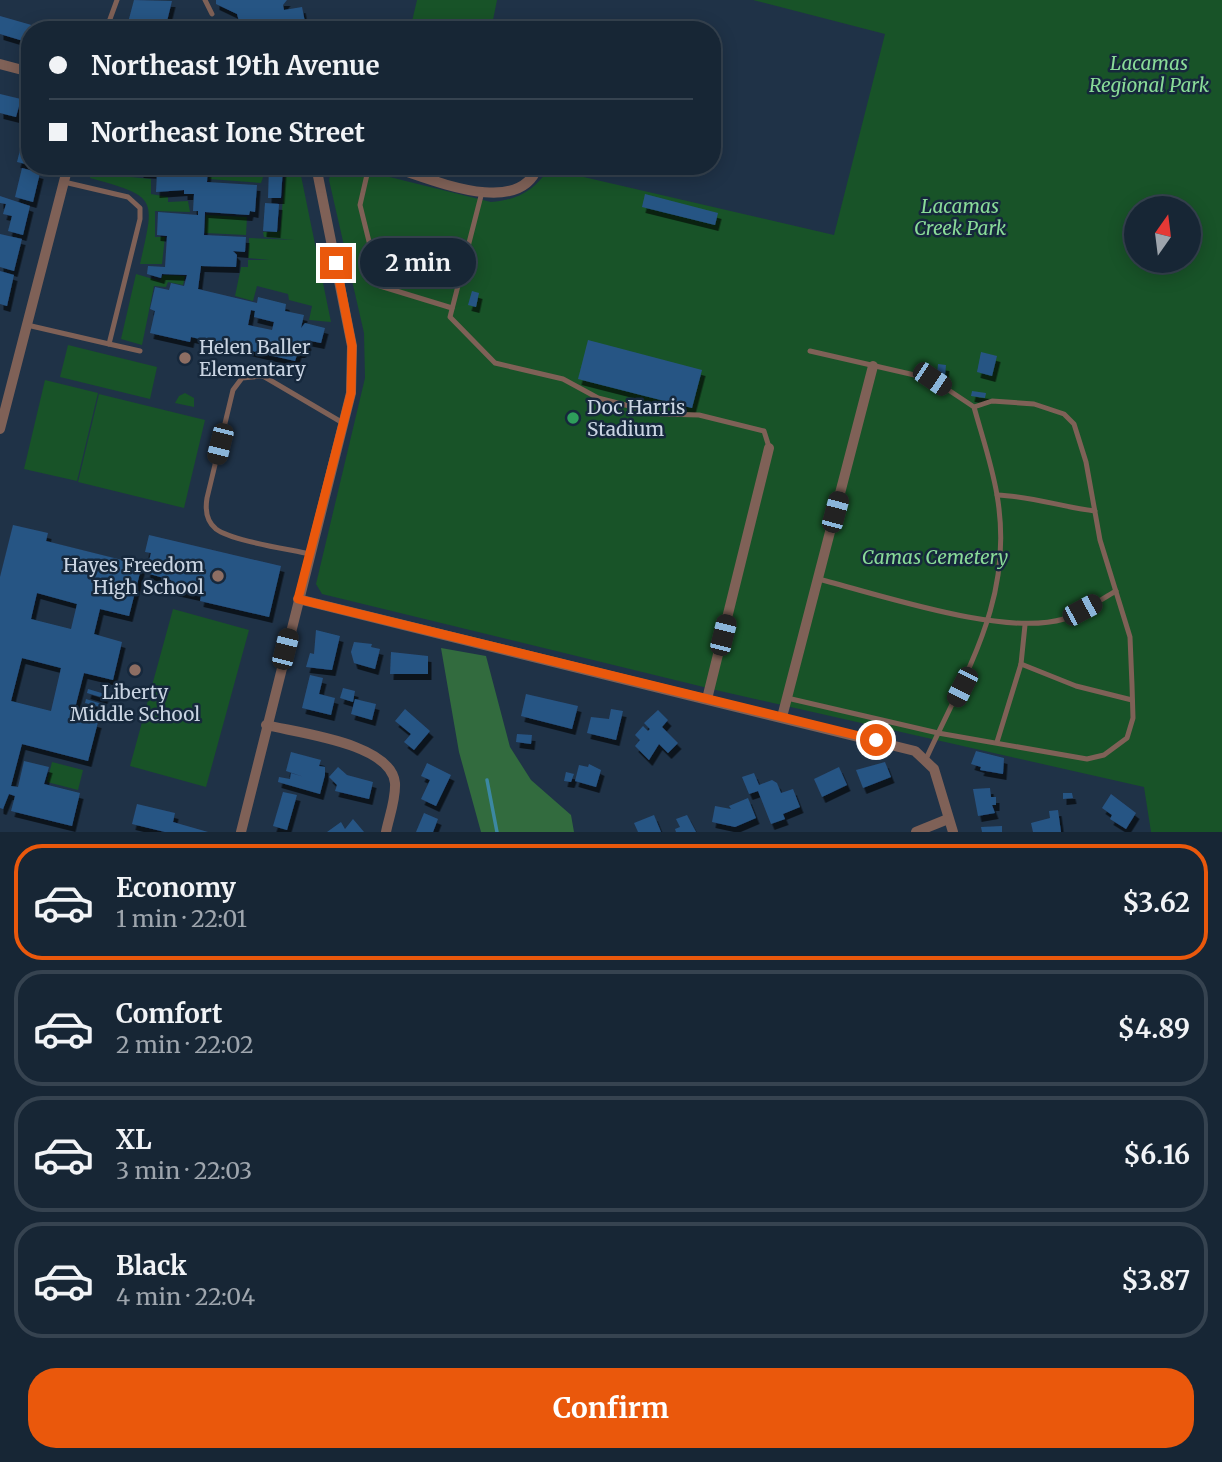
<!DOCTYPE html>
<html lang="en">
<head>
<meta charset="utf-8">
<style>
  body { margin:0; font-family:Merriweather,serif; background:#243241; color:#f1f3f6; height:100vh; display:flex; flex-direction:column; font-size:26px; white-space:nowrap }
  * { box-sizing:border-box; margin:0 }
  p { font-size:23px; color:#9ea5ad }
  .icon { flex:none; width:38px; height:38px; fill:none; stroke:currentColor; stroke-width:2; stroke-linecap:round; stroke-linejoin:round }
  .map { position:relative; height:832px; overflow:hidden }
  .sheet { display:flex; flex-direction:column; background:#172635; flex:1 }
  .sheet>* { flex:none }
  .banner { position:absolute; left:21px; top:21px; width:700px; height:154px; border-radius:28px; box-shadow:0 4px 18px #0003,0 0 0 2px #364350; display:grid; align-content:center; height:154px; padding:0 28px; background:#172635 }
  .needle { width:46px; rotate:14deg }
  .controls { position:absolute; left:1124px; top:196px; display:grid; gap:14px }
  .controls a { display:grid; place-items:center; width:77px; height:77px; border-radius:50%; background:#172635; box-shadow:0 4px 18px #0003,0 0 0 2px #364350; font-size:35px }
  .end { position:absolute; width:32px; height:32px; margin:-16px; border:9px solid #ea580c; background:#fff; box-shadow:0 0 0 4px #fff }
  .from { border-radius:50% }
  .bubble { position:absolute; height:49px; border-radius:24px; background:#172635; box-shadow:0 4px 18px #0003,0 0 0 2px #364350; font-size:23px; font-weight:700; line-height:49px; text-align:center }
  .car { position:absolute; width:21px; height:42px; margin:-21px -10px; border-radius:9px; box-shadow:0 0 5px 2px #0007; background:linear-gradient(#222 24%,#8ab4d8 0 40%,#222 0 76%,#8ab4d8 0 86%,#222 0) }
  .banner b { display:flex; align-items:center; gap:24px; height:66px; font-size:26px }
  .banner b+b { border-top:2px solid #364350 }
  .banner i { width:18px; height:18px; background:#f1f3f6 }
  ul { padding:12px 0 0; list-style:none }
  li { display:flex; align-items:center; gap:21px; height:116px; margin:0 14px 10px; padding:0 14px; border:4px solid #364350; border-radius:28px }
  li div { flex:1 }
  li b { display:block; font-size:26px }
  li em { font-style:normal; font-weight:700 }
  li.selected { border-color:#ea580c }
  li>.icon { width:63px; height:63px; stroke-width:1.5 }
  .cta { display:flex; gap:14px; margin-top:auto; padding:14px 28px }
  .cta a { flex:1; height:80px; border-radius:28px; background:#ea580c; color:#fff; font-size:28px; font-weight:700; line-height:80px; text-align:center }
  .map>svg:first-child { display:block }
  .green { fill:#185328; fill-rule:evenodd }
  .forest { fill:#326b3e }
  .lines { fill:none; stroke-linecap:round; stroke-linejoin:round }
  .stream { stroke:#3c88a2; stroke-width:3.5 }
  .building { fill:#285484; fill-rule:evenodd; filter:url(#shadow) }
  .lane { stroke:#7f6157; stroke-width:5 }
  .street { stroke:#7f6157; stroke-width:10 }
  .route { stroke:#ea580c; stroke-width:9 }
  .education-dot { fill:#8d6e63; stroke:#16283c; stroke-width:2.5 }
  .leisure-dot { fill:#2e9e5b; stroke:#16283c; stroke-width:2.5 }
  .labels { text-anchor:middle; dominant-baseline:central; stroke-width:5; stroke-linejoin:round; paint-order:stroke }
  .park-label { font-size:19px; font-style:italic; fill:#89db98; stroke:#16283c }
  .poi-label { font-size:19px; fill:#c9d4e2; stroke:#16283c; text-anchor:start }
</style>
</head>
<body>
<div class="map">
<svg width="1222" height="832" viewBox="0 0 1222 832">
  <defs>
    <filter id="shadow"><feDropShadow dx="3.5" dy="6" stdDeviation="0" flood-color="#0009"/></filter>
  </defs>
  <rect width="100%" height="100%" fill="#1f3247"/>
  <g class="green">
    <path d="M417 0H497L491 30H410Z"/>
    <path d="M753 0H1222V832H1151L1144 787 720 691 322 594 316 584 365 378 364 333 329 180 331 171 345 166 491 202C518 200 533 191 549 169L834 235 885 34ZM1136 208H1188V261H1136Z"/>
    <path d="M93 166H109L110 175 151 179V194L168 197V202L188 201 190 212 155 211V237H165L162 264H140C155 197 158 197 90 178Z"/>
    <path d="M210 166H267L261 183 209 179Z"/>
    <path d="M286 166H299L331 322 309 320 312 306 289 300 288 294 257 286 253 301 235 296 241 267H248V260H269L248 258 249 238 294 240 264 237 263 232 280 231Z"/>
    <path d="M206 215 247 217 246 235 205 233Z"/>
    <path d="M136 274 160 281 163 275 185 276 183 285 168 282 166 287 154 286 142 345 121 339Z"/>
    <path d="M68 345 157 367 150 399 60 377Z"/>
    <path d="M45 380 98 393 77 481 24 469Z"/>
    <path d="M185 393 194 398V407L175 403 179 396Z"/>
    <path d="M99 394 205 420 184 508 78 482Z"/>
    <path d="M173 609 249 630 206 787 130 766Z"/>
    <path d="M52 762 83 770 78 790 47 782Z"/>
  </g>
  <path class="forest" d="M441 648 486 656 510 747 531 780 571 815 574 832H481L459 752Z"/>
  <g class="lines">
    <path class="stream" d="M487 780 497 832"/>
  </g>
  <g class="building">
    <path d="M134 0 172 1 167 21 198 30H126Z"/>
    <path d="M216 0H287L283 5 284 10 302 7 305 22 289 25V30H222L240 25 237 14 216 4Z"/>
    <path d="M0 16 35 26 30 30V43L0 34Z"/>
    <path d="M0 94 21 99 16 117 0 113Z"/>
    <path d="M29 94H30V112L25 111Z"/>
    <path d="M30 137V165L17 162 20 150 25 151Z"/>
    <path d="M113 166 208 167 207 182 257 185 255 212 250 211 249 215 205 212 204 235 246 237 245 252 233 251 237 255 236 267 201 266 198 289 257 303 258 297 286 304 285 311 304 315 301 328 305 323 325 328 321 343 306 340 308 344 302 352H298L295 361 191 337 190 342 150 333 155 311 150 309 155 287 169 290 171 283 184 286 187 275 162 274 161 278 147 274 148 266 165 267 167 236 157 235 158 212 198 215V211H193L194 194H184V190L156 192 157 173 140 172V169L112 170ZM251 310 255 311 254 317 274 322 272 330 248 325Z"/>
    <path d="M269 166 283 167 281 198H268Z"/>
    <path d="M22 168 40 173 33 202 15 197Z"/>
    <path d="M645 194 718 213 715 225 642 207Z"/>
    <path d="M0 196 30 206 23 235 8 231 12 216 3 214 6 204 0 203Z"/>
    <path d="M265 203 279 204 277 232 263 231Z"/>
    <path d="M0 234 22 239 14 271 0 267Z"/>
    <path d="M0 271 14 275 7 306 0 304Z"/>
    <path d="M472 291 479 293 476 307 468 305Z"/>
    <path d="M588 340 702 370 692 408 578 379Z"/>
    <path d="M981 352 997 356 992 376 977 372Z"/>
    <path d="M938 364 946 365 945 375 937 374Z"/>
    <path d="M972 391 986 393 985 398 971 396Z"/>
    <path d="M13 525 48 533 46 541 142 565 129 616 100 609 94 634 122 642 113 680 84 673 73 716 98 722 88 761 22 744 11 786 18 787 24 761 49 767 44 784 80 793 72 826 11 811 15 796 9 794 3 809 0 808V577ZM37 593 77 604 71 629 31 619ZM22 658 61 668 51 711 11 701Z"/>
    <path d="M149 535 281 566 269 617 200 601 201 596 169 589 171 580 146 573 151 553 145 552Z"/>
    <path d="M316 630 340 636 332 670 306 667 310 653 314 654Z"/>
    <path d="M354 642 372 644 371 647 380 649 375 669 354 663 351 652Z"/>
    <path d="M391 652 428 656V674H390Z"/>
    <path d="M310 675 323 678 319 694 335 698 331 715 302 708Z"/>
    <path d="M343 688 355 691 353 702 340 698Z"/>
    <path d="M88 689 105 694 104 698 87 693Z"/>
    <path d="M526 694 578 706 572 729 521 716Z"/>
    <path d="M86 699 102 704 101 707 85 703Z"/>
    <path d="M355 699 376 704 372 720 351 714Z"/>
    <path d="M405 709 430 731 414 750 404 742 411 734 395 721Z"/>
    <path d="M611 709 623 711 616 740 587 733 591 717 609 719Z"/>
    <path d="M658 710 668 720 662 727 678 743 668 753 659 744 649 760 635 746 640 740 635 735 643 726 648 731 650 729 644 723Z"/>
    <path d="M517 734 532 735 531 744 516 742Z"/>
    <path d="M976 751 1004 758 1003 774 980 770 981 767 971 764Z"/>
    <path d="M291 752 321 760 319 766 325 767V775L320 794 278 782 279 777 290 779 291 773 304 777 286 771Z"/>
    <path d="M885 762 891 777 863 788 856 770Z"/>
    <path d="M427 763 451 775 436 806 421 799 430 780 421 776Z"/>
    <path d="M589 764 601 770 596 787 575 781 579 765 588 767Z"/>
    <path d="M338 767 347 775 373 782 369 799 335 791 337 785 329 777Z"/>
    <path d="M839 767 847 785 822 797 814 779Z"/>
    <path d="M566 772 574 774 571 782 564 781Z"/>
    <path d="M754 773 759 785 772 780 777 783 781 793 793 789 800 807 783 814 785 819 771 824 758 791 749 794 742 777Z"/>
    <path d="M990 788 991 797H996V805H992L995 813 978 816 973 789Z"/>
    <path d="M283 792 297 795 287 830 273 826Z"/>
    <path d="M1063 793H1072L1073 798 1063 799Z"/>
    <path d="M1111 794 1136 813 1126 829 1110 819 1112 815 1102 808Z"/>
    <path d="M748 798 756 818 735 827 712 822 715 806 731 809 729 806Z"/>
    <path d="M137 804 175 813 173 822 208 832H165L132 824Z"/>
    <path d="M1058 810 1061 832H1033L1031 823 1050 818 1049 811Z"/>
    <path d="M424 813 438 819 433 832H416Z"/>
    <path d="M654 815 661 832H638L634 823Z"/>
    <path d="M687 815 696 832H676L675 829 680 827 676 819Z"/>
    <path d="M353 819 364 832H327L341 822 345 829Z"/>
    <path d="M1002 826V832H982L981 827Z"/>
  </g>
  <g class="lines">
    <g class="lane">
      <path d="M205 0 212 14"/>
      <path d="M106 30 117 0"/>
      <path d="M369 166 360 205 380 286 452 308"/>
      <path d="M482 192 450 317 495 363 563 379 598 398 661 414 699 415 764 431 769 447"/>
      <path d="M27 325 109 344 140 219V208L128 197 64 182"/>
      <path d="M109 344 140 351"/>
      <path d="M810 351 932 379 974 407C982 436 992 465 997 495 1015 598 966 671 926 759"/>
      <path d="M997 495C1030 496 1062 507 1095 511"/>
      <path d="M310 554C288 549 232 541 216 529 206 521 205 510 207 498L233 390 242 378 263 376 343 423"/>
      <path d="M818 579C882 595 1003 637 1064 619 1082 613 1100 600 1116 591"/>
      <path d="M1021 664 1076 686 1132 700"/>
      <path d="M787 698 938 733 1087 759 1104 755 1127 738 1133 718 1132 685 1130 637 1100 540 1086 462 1074 424 1064 414 1034 404 992 401 974 407"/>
      <path d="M997 742 1021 664 1025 625"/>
    </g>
    <g class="street">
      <path d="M0 64 30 72"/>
      <path d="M389 166C427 177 519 220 538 166"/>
      <path d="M0 429 68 166"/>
      <path d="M298 599 915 751 934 769 953 832"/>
      <path d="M707 699 769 448"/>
      <path d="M782 717 873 366"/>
      <path d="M266 725C298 733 391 743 395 783 396 799 389 817 386 832"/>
      <path d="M241 832 351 393 352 346 316 166"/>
      <path d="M916 832 948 819"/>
    </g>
  </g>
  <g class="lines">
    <path class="route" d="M336 263 352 346 351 393 298 599 876 740"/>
  </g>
  <g class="education-dot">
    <circle cx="185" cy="358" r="7"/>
    <circle cx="218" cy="576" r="7"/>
    <circle cx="135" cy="670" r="7"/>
  </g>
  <circle class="leisure-dot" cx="573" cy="418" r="7"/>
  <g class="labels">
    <g class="park-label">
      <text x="1149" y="63">Lacamas<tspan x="1149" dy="22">Regional Park</tspan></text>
      <text x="960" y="206">Lacamas<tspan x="960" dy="22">Creek Park</tspan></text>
      <text x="935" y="557">Camas Cemetery</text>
    </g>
    <g class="poi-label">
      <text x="199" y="347">Helen Baller<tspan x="199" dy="22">Elementary</tspan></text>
      <text x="587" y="407">Doc Harris<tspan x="587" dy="22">Stadium</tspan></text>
      <text x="204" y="565" text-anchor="end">Hayes Freedom<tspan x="204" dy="22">High School</tspan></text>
      <text x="135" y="692" text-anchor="middle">Liberty<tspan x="135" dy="22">Middle School</tspan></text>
    </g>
  </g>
</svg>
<div class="controls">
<a><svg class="needle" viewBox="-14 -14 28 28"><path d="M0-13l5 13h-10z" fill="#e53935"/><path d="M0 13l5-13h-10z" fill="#9ea5ad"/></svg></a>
</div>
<i class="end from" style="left:876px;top:740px"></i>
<i class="end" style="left:336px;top:263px"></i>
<div class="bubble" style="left:360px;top:238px;width:116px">2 min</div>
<i class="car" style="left:932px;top:379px;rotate:124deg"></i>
<i class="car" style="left:220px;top:444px;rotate:194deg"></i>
<i class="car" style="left:835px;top:512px;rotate:15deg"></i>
<i class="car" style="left:1082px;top:610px;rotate:62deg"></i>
<i class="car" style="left:723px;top:635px;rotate:14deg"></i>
<i class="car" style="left:285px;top:649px;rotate:14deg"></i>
<i class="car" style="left:962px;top:687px;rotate:207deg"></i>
<div class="banner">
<b><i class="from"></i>Northeast 19th Avenue</b>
<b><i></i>Northeast Ione Street</b>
</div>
</div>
<section class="sheet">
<ul>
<li class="selected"><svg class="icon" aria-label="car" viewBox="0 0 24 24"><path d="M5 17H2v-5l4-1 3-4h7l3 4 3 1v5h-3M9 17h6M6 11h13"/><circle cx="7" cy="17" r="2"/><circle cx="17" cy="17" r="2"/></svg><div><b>Economy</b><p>1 min · 22:01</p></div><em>$3.62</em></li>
<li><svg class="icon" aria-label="car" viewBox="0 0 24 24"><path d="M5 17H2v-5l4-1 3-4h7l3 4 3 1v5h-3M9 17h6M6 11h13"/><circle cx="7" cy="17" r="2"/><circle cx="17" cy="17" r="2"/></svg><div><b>Comfort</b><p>2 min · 22:02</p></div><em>$4.89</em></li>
<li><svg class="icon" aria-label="car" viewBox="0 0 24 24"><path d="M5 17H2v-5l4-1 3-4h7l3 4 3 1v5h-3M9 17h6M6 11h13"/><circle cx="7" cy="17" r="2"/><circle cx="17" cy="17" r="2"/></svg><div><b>XL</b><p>3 min · 22:03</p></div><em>$6.16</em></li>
<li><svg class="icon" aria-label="car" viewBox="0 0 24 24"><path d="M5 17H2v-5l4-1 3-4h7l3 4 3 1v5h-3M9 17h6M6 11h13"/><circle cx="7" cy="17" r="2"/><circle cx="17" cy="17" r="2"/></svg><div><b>Black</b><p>4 min · 22:04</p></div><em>$3.87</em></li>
</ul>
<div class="cta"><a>Confirm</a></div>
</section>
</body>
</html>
